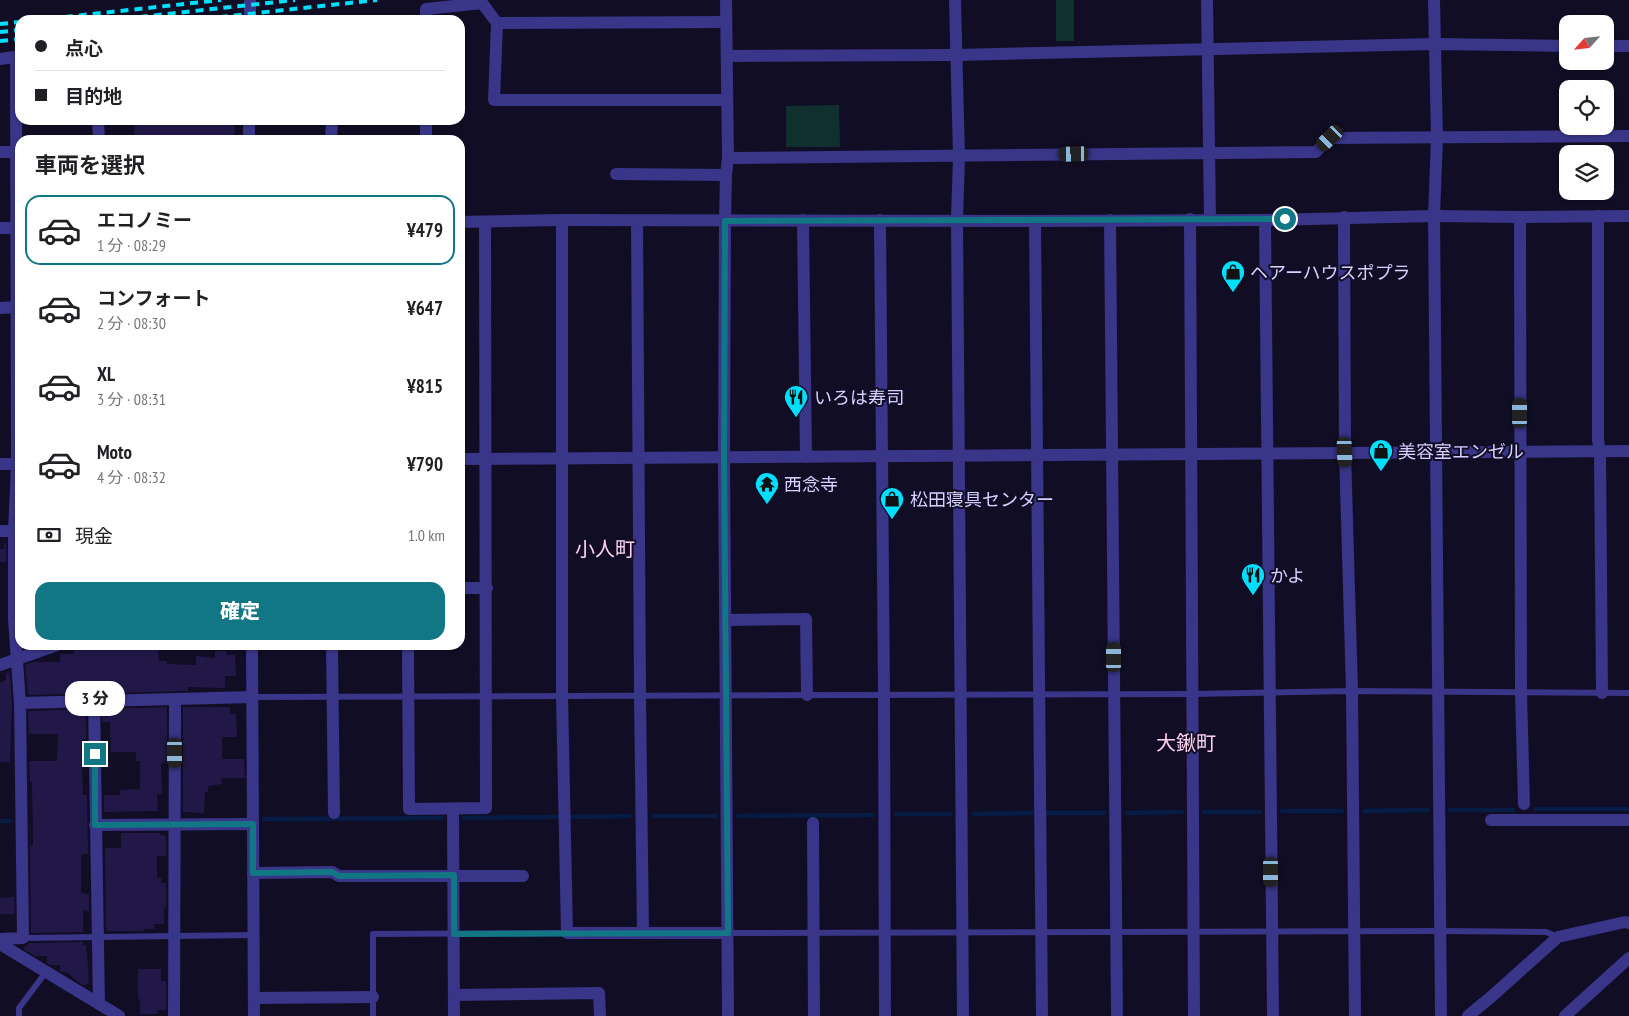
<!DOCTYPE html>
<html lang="ja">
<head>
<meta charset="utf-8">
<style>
  body { margin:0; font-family:"PT Sans Narrow","Noto Sans JP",sans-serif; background:#f6f6f6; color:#202124; height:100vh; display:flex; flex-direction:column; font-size:19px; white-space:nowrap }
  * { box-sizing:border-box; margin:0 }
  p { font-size:16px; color:#757577 }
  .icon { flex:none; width:28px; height:28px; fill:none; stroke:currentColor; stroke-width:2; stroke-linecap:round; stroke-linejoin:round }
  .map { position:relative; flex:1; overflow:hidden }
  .sheet { position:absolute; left:15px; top:135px; width:450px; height:515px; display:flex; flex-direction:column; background:#fff; border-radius:15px; box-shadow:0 1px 4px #0004 }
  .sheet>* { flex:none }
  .top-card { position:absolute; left:15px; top:15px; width:450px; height:110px; border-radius:15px; box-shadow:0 1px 4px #0004; display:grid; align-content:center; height:110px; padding:0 20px; background:#fff }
  .needle { width:32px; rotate:243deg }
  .fabs { position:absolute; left:1559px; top:15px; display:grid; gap:10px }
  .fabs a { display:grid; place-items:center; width:55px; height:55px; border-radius:10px; background:#fff; box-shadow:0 1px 4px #0004; font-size:25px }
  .end { position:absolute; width:22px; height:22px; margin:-11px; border:6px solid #127785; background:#fff; box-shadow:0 0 0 2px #fff }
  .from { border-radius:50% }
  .bubble { position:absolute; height:35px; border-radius:15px; background:#fff; box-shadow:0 1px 4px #0004; font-size:16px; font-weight:800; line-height:35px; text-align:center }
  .car { position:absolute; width:15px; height:30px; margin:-15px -8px; border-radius:6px; box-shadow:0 0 4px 1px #0007; background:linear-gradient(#222 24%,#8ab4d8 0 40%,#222 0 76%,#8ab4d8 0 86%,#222 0) }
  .top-card b { display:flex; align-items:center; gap:18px; height:48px; font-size:19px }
  .top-card b+b { border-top:1px solid #e0e0e0 }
  .top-card i { width:12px; height:12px; background:#202124 }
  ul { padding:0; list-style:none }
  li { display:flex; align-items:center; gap:15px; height:70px; margin:0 10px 8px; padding:0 10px; border:2px solid transparent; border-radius:15px }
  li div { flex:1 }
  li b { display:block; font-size:19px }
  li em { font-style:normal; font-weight:800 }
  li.current { border-color:#127785 }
  li>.icon { width:45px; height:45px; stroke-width:1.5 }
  h2 { padding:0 20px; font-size:22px; line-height:60px }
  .pay { display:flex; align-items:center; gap:12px; height:55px; padding:0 20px; font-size:19px }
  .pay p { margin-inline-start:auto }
  .primary-button { display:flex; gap:10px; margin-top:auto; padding:10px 20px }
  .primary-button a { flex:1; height:58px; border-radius:15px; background:#127785; color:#fff; font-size:20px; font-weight:800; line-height:58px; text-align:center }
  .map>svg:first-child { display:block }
  .green { fill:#10302f }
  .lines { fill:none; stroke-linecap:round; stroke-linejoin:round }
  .stream { stroke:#061c45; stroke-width:4.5 }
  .building { fill:#221848 }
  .service { stroke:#393588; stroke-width:6 }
  .minor { stroke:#393588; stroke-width:12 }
  .rail { stroke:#00e0fc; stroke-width:4; stroke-dasharray:8 6; stroke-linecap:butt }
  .route { stroke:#127785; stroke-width:6 }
  .labels { text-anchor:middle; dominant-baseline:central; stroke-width:4; stroke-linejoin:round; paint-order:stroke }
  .poi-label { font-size:18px; fill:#d7d1ff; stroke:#110d25; text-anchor:start }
  .quarter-label { font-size:20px; fill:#ffd3ef; stroke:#110d25 }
</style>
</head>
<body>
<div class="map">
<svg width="1629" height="1016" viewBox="0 0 1629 1016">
  <rect width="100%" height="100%" fill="#110d25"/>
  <g class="green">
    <rect x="1056" y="0" width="18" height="41"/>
    <path d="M839 105 840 147H786V106Z"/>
  </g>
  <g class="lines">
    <g class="stream">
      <path d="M1535 809H1629"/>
      <path d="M1450 810H1513"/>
      <path d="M1282 811H1342"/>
      <path d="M1364 811 1428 810"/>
      <path d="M1204 812H1260"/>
      <path d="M1048 813H1104"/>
      <path d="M1127 813 1182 812"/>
      <path d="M896 814H951"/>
      <path d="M974 814 1032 813"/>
      <path d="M653 816H716"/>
      <path d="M738 816 873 815"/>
      <path d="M572 817 630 816"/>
      <path d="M464 818 557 817"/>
      <path d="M264 819 442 818"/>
      <path d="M0 821H10"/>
    </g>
  </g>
  <g class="building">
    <path d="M135 120H231V123H235L234 138 134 139Z"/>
    <path d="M4 543H6V562H0V549H4Z"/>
    <path d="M96 645H158L159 661H167V664L196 665V656L215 658V651H226V655H235L236 676H225V688L188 687V691L28 695 25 665 33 662H60V654H74V649L97 650Z"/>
    <path d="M6 673H10L12 703 10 763 0 762V683L6 680Z"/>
    <path d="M167 707V763H161L162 794H157L158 811 104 812V795H120V790L140 789V761H136V752H111L110 722H102V709Z"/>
    <path d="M183 707H230V714H236L237 737H222V759H244L245 778H221L222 784 208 786V792H205L204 813 183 812Z"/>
    <path d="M86 709V739H82L81 748 83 795H87L88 854H81V893L89 894V911L83 910V932L31 933 30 845H33L32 782H30L29 761H57L58 734H29L28 711Z"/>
    <path d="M121 833H160V835L166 836V856H157V878H161V883H166V907H164V924H154V929H143L144 931H106L105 848H121Z"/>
    <path d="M14 897 15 914H0V898Z"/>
    <path d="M83 942V945H86V952H87L89 984 83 985 74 979 70 974 60 971V965H50L47 963V956H35L23 949 29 943Z"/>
    <path d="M138 969H161V981H166V1010H157V1014H140V999H138Z"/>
  </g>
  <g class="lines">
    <g class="service">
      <path d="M253 697 1192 694 1352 691 1629 693"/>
      <path d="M728 933 1440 931 1546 932 1558 937"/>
      <path d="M23 938 254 935"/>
      <path d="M19 1016V1008L46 972"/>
      <path d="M373 1016V934L567 933"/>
    </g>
    <g class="minor">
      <path d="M250 0V20"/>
      <path d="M726 0 728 158 726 175 725 221 724 458 728 1016"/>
      <path d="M955 0 959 156 957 219 963 1016"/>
      <path d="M1207 0 1210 219"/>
      <path d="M1434 0 1437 138 1434 216 1441 1016"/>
      <path d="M426 20V9L482 3 497 23 726 22"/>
      <path d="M497 23 494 100H727"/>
      <path d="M1605 46H1629"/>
      <path d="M727 56 956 55 1434 44 1568 46"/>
      <path d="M0 59 20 56"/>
      <path d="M98 120 99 140"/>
      <path d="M426 120V140"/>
      <path d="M249 140V120"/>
      <path d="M331 140 332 120"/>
      <path d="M0 152H20"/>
      <path d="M728 158 1316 152 1329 138 1629 136"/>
      <path d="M616 174 726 175"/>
      <path d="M1598 216V440L1600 452 1602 693"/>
      <path d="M1344 217 1345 452 1352 691 1355 1016"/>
      <path d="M1520 217 1521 692 1524 804"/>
      <path d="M1190 219 1194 1016"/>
      <path d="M562 220V696L567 933H728"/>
      <path d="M803 220 806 457"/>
      <path d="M880 220 884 694 885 1016"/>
      <path d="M1110 220 1117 1016"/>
      <path d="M1265 220 1273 1016"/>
      <path d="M637 221 640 696 643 933"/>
      <path d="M1035 221 1042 1016"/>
      <path d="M460 222 562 220 1035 221 1265 220 1434 216 1520 217 1629 216"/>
      <path d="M0 228H20"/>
      <path d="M0 308 20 307"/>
      <path d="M460 459 1629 451"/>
      <path d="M0 464H20"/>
      <path d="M0 531H20"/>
      <path d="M460 588H487"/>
      <path d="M726 620 806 619 807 695"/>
      <path d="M252 645 254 1016"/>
      <path d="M332 645 334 813"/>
      <path d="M408 645 409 809 486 808 485 222"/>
      <path d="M0 665 57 645"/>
      <path d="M94 701 99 1004"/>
      <path d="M20 703 253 697"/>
      <path d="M453 809 454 1016"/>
      <path d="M1491 820H1629"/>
      <path d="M813 823 814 1016"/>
      <path d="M95 825 253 824"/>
      <path d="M253 873 332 872 339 876H523"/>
      <path d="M0 939 23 938 20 703 14 619V531L17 465 16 57"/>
      <path d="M0 944 119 1016"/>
      <path d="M454 995 599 993 600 1016"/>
      <path d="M254 998 373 997"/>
      <path d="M174 1016 175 699"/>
      <path d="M1468 1016 1491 997 1558 937 1625 922 1629 923"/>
      <path d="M1565 1016 1629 958"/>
    </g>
    <g class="rail">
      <path d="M37 20 221 0"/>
      <path d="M112 20 295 0"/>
      <path d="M192 20 377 0"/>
      <path d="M0 24 20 22"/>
      <path d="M0 32 20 30"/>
      <path d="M0 41 20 39"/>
    </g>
  </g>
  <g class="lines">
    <path class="route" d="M95 754V825L253 824V873L332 872 339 876 454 875V934L728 933 724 458 725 221 1285 219"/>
  </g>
  <defs>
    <g id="shop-pin" transform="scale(1.25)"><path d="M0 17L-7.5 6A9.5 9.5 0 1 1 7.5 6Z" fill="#00e0fc" stroke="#110d25"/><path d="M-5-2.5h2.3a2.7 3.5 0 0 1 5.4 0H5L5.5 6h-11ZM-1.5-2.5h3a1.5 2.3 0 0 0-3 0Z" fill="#111"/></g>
    <g id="restaurant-pin" transform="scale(1.25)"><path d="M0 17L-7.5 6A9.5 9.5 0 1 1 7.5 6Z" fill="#00e0fc" stroke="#110d25"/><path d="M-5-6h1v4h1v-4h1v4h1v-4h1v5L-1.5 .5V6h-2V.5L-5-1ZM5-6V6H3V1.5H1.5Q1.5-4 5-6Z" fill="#111"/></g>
    <g id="temple-pin" transform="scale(1.25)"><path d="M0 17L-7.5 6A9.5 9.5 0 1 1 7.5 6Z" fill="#00e0fc" stroke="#110d25"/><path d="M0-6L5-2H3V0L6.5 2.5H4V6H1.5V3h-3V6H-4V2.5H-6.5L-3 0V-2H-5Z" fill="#111"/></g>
  </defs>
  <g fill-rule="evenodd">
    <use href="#shop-pin" x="1233" y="272"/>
    <use href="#restaurant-pin" x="796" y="397"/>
    <use href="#shop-pin" x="1381" y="451"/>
    <use href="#temple-pin" x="767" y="484"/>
    <use href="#shop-pin" x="892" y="499"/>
    <use href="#restaurant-pin" x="1253" y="575"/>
  </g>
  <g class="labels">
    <g class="poi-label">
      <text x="1250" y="272">ヘアーハウスポプラ</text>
      <text x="814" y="397">いろは寿司</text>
      <text x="1398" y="451">美容室エンゼル</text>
      <text x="784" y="484">西念寺</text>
      <text x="910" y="499">松田寝具センター</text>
      <text x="1270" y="575">かよ</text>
    </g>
    <g class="quarter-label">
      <text x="605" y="549">小人町</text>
      <text x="1186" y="743">大鍬町</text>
    </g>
  </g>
</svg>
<div class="fabs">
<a><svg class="needle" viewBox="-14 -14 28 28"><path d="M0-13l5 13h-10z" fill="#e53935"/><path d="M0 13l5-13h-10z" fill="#757577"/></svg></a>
<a><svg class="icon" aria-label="locate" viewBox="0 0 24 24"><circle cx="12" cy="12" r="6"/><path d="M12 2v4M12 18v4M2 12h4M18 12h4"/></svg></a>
<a><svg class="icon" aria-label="layers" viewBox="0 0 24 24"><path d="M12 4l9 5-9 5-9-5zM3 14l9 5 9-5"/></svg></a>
</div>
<i class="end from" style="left:1285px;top:219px"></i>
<i class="end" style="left:95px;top:754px"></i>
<div class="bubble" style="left:65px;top:681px;width:60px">3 分</div>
<i class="car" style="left:1330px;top:138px;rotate:226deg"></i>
<i class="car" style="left:1074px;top:154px;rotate:269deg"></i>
<i class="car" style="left:1520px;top:413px;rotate:0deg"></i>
<i class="car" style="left:1345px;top:452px;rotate:178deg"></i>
<i class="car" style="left:1114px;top:657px;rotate:0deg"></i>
<i class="car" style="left:175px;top:753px;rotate:180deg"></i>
<i class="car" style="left:1271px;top:872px;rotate:180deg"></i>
<div class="top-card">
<b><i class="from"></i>点心</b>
<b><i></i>目的地</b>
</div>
<section class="sheet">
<h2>車両を選択</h2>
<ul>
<li class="current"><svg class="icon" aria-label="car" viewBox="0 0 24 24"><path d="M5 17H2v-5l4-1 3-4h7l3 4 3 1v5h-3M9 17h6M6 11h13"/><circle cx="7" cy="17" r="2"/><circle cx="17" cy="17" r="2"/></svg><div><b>エコノミー</b><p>1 分 · 08:29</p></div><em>¥479</em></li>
<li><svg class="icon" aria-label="car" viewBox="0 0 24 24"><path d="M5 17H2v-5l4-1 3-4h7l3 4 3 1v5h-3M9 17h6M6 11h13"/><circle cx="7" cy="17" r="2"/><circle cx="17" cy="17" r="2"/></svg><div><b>コンフォート</b><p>2 分 · 08:30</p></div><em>¥647</em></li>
<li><svg class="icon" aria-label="car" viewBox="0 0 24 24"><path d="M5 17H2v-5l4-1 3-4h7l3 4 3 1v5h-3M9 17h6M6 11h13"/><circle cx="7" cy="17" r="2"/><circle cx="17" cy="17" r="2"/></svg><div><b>XL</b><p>3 分 · 08:31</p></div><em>¥815</em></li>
<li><svg class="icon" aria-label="car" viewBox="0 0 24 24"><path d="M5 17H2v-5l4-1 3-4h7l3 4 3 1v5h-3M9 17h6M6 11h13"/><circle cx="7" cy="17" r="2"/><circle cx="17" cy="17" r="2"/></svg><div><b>Moto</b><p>4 分 · 08:32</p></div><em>¥790</em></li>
</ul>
<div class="pay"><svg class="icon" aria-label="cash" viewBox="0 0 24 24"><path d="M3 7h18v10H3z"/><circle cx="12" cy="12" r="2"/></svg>現金<p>1.0 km</p></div>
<div class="primary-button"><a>確定</a></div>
</section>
</div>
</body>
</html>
